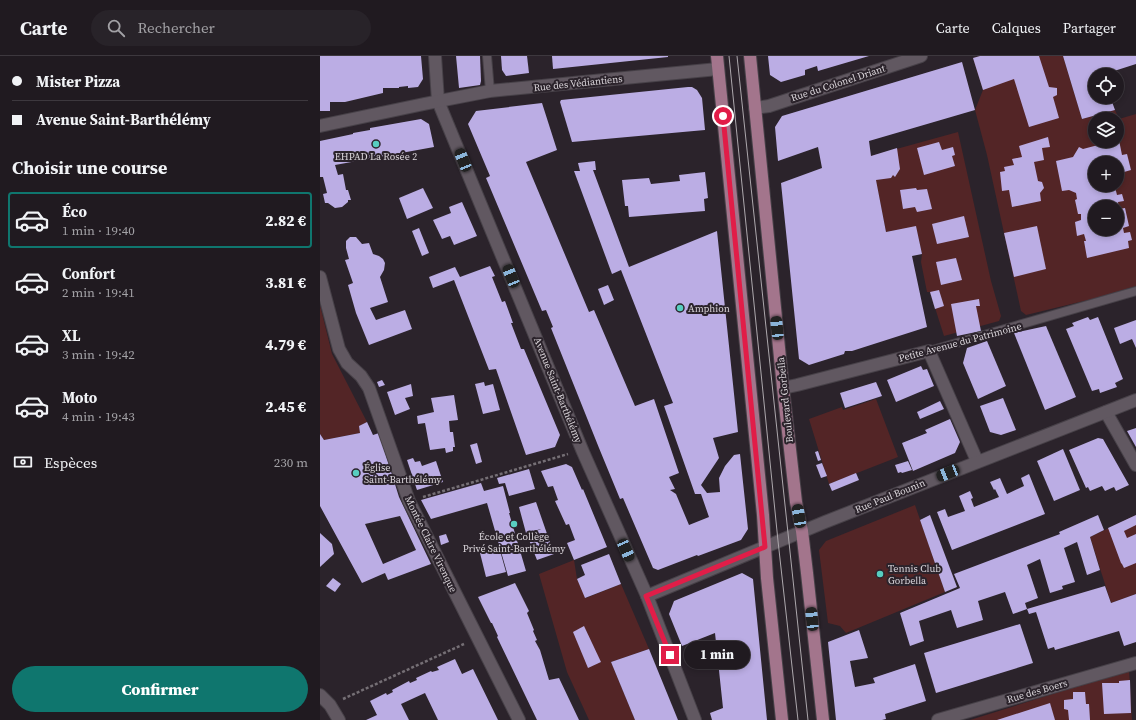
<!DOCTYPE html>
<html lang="fr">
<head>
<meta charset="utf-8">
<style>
  body { margin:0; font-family:"Source Serif 4",serif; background:#282329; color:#f1f3f6; height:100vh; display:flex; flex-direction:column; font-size:15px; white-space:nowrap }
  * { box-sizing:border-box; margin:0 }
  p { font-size:13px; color:#a2a1a5 }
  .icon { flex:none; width:22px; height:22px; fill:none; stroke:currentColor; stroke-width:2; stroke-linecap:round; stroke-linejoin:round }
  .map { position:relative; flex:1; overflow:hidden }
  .panel { display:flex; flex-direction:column; background:#201a20; width:320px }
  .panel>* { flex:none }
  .top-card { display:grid; align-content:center; height:88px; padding:0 12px; background:#201a20 }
  .buttons { position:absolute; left:768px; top:12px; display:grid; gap:8px }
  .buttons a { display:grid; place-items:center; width:36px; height:36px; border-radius:50%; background:#201a20; box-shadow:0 2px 6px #0003,0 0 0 1px #3d383e; font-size:20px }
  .end { position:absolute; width:18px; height:18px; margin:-9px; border:5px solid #e11d48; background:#fff; box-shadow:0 0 0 2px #fff }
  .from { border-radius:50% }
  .bubble { position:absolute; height:28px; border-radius:14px; background:#201a20; box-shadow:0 2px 6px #0003,0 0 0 1px #3d383e; font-size:13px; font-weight:800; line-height:28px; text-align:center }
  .car { position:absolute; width:12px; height:24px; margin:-12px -6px; border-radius:5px; box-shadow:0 0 3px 1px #0007; background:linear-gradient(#222 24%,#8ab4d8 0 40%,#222 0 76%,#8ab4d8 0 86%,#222 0) }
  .top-card b { display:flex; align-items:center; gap:14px; height:38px; font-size:15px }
  .top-card b+b { border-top:1px solid #3d383e }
  .top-card i { width:10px; height:10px; background:#f1f3f6 }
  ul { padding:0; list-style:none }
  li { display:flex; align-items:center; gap:12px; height:56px; margin:0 8px 6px; padding:0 4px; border:2px solid transparent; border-radius:4px }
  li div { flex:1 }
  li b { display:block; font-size:15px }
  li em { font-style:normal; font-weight:800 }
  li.active { border-color:#0f766e }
  li>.icon { width:36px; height:36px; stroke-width:1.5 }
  h2 { padding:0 12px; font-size:18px; line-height:48px }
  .pay { display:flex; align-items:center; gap:10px; height:44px; padding:0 12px; font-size:15px }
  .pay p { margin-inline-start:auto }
  .cta { display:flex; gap:8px; margin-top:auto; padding:8px 12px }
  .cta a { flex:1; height:46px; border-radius:24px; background:#0f766e; color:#fff; font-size:16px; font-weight:800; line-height:46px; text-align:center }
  header { display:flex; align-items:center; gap:24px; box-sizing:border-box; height:56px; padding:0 20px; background:#201a20; border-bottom:1px solid #3d383e }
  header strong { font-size:19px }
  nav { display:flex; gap:22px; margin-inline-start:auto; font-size:14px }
  .search { width:280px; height:36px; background:#282329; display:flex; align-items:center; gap:10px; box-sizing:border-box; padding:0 14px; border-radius:22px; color:#a2a1a5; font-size:15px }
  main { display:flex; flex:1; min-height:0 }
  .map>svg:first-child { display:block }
  .green { fill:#532526; fill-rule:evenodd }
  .building { fill:#bbade4; fill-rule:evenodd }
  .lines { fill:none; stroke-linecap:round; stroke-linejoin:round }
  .lane-casing { stroke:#474148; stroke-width:10 }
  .street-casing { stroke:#474148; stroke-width:14 }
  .secondary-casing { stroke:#474148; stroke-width:14 }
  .primary-casing { stroke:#474148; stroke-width:14 }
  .path { stroke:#756f75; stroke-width:2.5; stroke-dasharray:3 2; stroke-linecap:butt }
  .lane { stroke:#615861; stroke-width:8 }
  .street { stroke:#615861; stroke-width:12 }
  .secondary { stroke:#615861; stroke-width:12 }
  .primary { stroke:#a3758c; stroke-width:12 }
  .tram { stroke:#ada8ad; stroke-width:1 }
  .route { stroke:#e11d48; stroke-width:5 }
  .poi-dot { fill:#58cec0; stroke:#2b232b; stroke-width:1.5 }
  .labels { text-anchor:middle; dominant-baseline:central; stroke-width:4; stroke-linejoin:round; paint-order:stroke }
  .street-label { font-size:10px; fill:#dbd6db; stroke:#2b232b }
  .poi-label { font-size:10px; fill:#dbd6db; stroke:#2b232b; text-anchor:start }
</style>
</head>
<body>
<header>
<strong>Carte</strong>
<div class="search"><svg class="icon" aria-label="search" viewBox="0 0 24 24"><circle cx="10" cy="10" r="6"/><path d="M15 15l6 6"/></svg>Rechercher</div>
<nav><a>Carte</a><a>Calques</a><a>Partager</a></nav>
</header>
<main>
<section class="panel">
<div class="top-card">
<b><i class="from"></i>Mister Pizza</b>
<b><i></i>Avenue Saint-Barthélémy</b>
</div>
<h2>Choisir une course</h2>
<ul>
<li class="active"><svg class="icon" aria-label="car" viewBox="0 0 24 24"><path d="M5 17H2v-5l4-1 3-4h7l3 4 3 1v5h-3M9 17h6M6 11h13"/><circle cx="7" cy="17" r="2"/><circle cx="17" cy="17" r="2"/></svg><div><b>Éco</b><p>1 min · 19:40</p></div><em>2.82 €</em></li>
<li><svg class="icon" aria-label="car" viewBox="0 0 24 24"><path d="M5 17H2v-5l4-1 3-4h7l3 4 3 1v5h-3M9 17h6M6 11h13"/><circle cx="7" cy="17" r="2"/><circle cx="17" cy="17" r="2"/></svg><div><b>Confort</b><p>2 min · 19:41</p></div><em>3.81 €</em></li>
<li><svg class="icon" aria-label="car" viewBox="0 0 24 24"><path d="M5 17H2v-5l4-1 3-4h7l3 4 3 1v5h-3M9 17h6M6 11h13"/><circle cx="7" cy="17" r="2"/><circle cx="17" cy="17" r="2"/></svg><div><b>XL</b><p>3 min · 19:42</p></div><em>4.79 €</em></li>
<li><svg class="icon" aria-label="car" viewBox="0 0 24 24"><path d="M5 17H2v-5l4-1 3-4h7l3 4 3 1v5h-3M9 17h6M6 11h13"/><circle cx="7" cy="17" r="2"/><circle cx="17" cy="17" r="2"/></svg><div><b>Moto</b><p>4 min · 19:43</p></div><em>2.45 €</em></li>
</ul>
<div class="pay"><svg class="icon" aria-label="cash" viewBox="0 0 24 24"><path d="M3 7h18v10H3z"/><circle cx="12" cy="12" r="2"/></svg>Espèces<p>230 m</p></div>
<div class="cta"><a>Confirmer</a></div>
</section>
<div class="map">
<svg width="816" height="664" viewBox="0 0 816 664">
  <rect width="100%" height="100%" fill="#2b232b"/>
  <g class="green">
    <path d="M660 0H743L762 63 795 54 799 63 816 58V230L772 243 706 259 701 255 667 99 655 54 663 34 653 2ZM775 63H797V85H775ZM775 107H797V129H775ZM775 151H797V173H775Z"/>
    <path d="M638 76 671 225 681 260 679 265 624 280 610 236H607L601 206 602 198 596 171 566 176 551 100Z"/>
    <path d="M0 249 12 298 47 366 39 370 40 377 4 384 0 378Z"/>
    <path d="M556 343 578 401 509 428 489 363 522 351 523 354Z"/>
    <path d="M595 449 625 536 526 577 520 570 508 567 499 494 506 485Z"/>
    <path d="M816 459V538L791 547 770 481Z"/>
    <path d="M254 504 257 523 266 542 301 528 329 593 291 606 315 664H269L247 616 219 518Z"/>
    <path d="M809 614 812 664H650Z"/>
  </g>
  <g class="building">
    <path d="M0 0H101L103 23 98 31 88 32V30L79 31V32H63V37L25 46H10V55H0Z"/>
    <path d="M136 0H160L161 25 160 29 139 32Z"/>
    <path d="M181 0H207L209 17 186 20 182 14Z"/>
    <path d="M232 0H348V1L233 13Z"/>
    <path d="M448 0H549L498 15 497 10 485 14V19L461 26 450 19Z"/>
    <path d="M660 0H719L729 31 737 32V39L733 41 739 62 709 71 694 23 663 34 653 2Z"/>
    <path d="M743 0H816V8L791 16 792 19H775V41H794L791 43 795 54 762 63Z"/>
    <path d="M642 6 655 54 549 85 551 100 577 92 580 113 575 121 573 119 571 122 556 124 566 176 596 170 602 198 592 200 607 271 532 295H525L524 298 489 309 479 303 461 127 502 112 498 91 458 105 455 71 462 60Z"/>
    <path d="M368 31H372L377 34 382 42 385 74 252 86 240 46 241 44Z"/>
    <path d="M222 47 237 94 206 106 269 256 274 254 315 350 334 343 359 417 349 421 355 433 350 434 356 438 369 469 389 461 381 438H375L344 350 353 347 301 214 292 218 254 115H260L258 107 275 105 276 114H273L309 211 397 175 418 376 393 382 399 402 381 429 387 437 400 436 399 422 405 410 414 399 420 398 428 473 421 484 378 500 377 499 338 514 333 512 303 442 300 443 279 392 231 272 233 271 226 254 222 255 166 122 170 120 148 68 156 55Z"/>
    <path d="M101 63 109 68 114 91 15 109 18 119 23 118 26 134H28L31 144H28V146L22 151 15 152 8 147H5L3 138 7 137 3 121H0V85L33 78V77L50 74V72Z"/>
    <path d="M728 81 730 91 722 92 724 104 714 106 718 125 722 126 724 132 720 137 721 145 692 151 689 134 682 135 680 116 685 115 684 111 694 109 692 103 702 101 699 90Z"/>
    <path d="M797 84H799L802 99 807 98 811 114 797 118V107H775V129H788L789 132 795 131 797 139 802 138 804 145 798 146 799 153 805 152 809 170 803 172 804 177 810 176 812 184 808 185 809 192 767 202 764 185H766L764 178 757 180 755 166 761 164V158H758L755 144 757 143 756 137 749 134 742 135 736 105 753 101 759 91 763 93ZM775 151H797V173H775Z"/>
    <path d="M619 86 622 94 633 91 635 99 632 100 635 110 604 119 597 92Z"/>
    <path d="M385 116 388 142 384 143 385 155 309 161 308 150H305L302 124 329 122 331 128 360 125 359 119Z"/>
    <path d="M103 132 113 152 87 163 79 142Z"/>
    <path d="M596 132 597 134 607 133 612 153 597 156 595 151 583 153 580 134Z"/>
    <path d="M142 146 157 180 134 189 130 180 122 183 113 164 131 157 129 151Z"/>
    <path d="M644 160 649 181 617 188 612 168Z"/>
    <path d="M717 170 726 213 694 221 684 177Z"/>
    <path d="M99 172 109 197 102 200 92 175Z"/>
    <path d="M30 181H36L42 188 49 187 53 198 59 200 63 203 65 207 64 214 60 221 68 246 50 252 56 264 85 254 92 273 49 289 36 257 28 229 33 227 25 204 29 203 26 192V185Z"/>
    <path d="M636 202 642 224 621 229 616 206Z"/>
    <path d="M170 210 175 220 172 221 182 246 185 245 193 267H191L201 293H204L240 379 235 391 206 399 176 313 169 314 134 224 113 232 109 221 135 211 140 221Z"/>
    <path d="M288 229 294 244 284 249 278 233Z"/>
    <path d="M619 234 624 250 615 253 610 236Z"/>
    <path d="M659 243 660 250H656L661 275 637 280 631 248Z"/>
    <path d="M768 261 770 264 778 261 803 323 795 327 797 331 780 337 779 333 772 335 746 273 754 270 752 267Z"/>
    <path d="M816 264V292L812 283 800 288 794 272Z"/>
    <path d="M726 270 756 341 725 354 694 277Z"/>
    <path d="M667 285 686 330 658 343 643 307 647 292Z"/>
    <path d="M601 310 603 314 607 313 614 330 576 346 567 324Z"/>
    <path d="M62 324 65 329 59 331 57 326Z"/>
    <path d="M164 326 165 330 173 328 180 354 163 358 155 328Z"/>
    <path d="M556 326 562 340 525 352 520 337Z"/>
    <path d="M91 328 93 340 85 342 90 353 75 359 67 336Z"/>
    <path d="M134 339 138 364 129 365 130 376H133L135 391H133V395L126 397 125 392 110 394 105 367 98 368 97 360 114 356 111 342Z"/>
    <path d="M683 342 696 374 681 379 670 376 660 350Z"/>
    <path d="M620 345 624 353 600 363 597 356Z"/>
    <path d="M630 363 640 386 635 397 593 415 582 387 607 377 605 374Z"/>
    <path d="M47 366 53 379 59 377 79 441 111 508 68 524 65 517 42 527 0 450V378L4 384 40 377 39 370ZM80 460 96 494 63 508 45 468Z"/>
    <path d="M816 372V391L807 375Z"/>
    <path d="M778 382 783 383 809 429 796 435 794 431 785 435 782 430 770 435 768 431 766 432 749 394Z"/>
    <path d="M157 387 162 406 156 408 150 389Z"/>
    <path d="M743 393 760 434 734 445 717 405Z"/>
    <path d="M498 395 501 404 498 405 495 396Z"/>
    <path d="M93 402 95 406 100 405 102 410 116 405 123 426 97 434 87 404Z"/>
    <path d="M588 405 592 414 582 417 581 416 578 417 575 409Z"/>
    <path d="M502 407 507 420 501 422 496 409Z"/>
    <path d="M246 408 252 411 262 434 263 433 287 491 254 504 247 487 255 484 249 468 246 469 235 445 238 444 233 430 228 431 221 415Z"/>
    <path d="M209 413 215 433 189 440 185 427 179 428 177 422Z"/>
    <path d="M536 417 539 424 512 435 509 428Z"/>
    <path d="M709 418 725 458 632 494 617 456 625 453 628 461 645 455 639 440 650 435 653 442 651 443 654 451 679 441 675 433 674 434 670 426 680 422 687 438 704 430 701 422Z"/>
    <path d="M161 427 164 435 183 430 190 457H189L206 515 188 520 167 447 111 463 101 444Z"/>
    <path d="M216 446 234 498 217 504 207 479 221 473 206 477 199 451Z"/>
    <path d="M610 459 637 531 625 536 600 464Z"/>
    <path d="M778 459 784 474 770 481 780 514 767 519 757 486 744 492 755 526 742 530 743 533 730 537 720 503 707 509 718 542 705 547 707 553 693 558 685 536 658 545 663 564 637 572 631 554 599 565 604 585 590 590 580 557 640 532 634 518 740 478 739 476Z"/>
    <path d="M816 459V469L804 475 807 482 816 478V507L804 512 802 508 801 507 788 472Z"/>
    <path d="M0 477 12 488 14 498 0 511Z"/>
    <path d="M126 478 129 486 121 489 119 480Z"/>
    <path d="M179 491 186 516 166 521 160 497Z"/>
    <path d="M289 498 301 528 265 542 257 523 265 519 261 509Z"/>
    <path d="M422 517 433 523 447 664H392L390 657 403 652 395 577 362 590 349 558 354 545Z"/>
    <path d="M13 522 21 528 15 536 6 530Z"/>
    <path d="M195 527 209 555 207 557 214 574 213 575 217 584 215 585 220 594 229 624 239 622 259 664H217L177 581 178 580 172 567H171L158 541Z"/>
    <path d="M785 530 791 547 816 538V586L804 590 799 575 735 594 734 591 728 593 716 556 709 558 707 553Z"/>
    <path d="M700 568 713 607 616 637 604 597Z"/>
    <path d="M264 570 281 606 268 612 253 576Z"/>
    <path d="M539 574 548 602 530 605 535 631 555 627 553 622 595 608 606 645 565 658 566 663 562 664H516L508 586Z"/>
    <path d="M329 593 358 664H315L291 606Z"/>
    <path d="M135 603 142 618 153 613 178 664H118L105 637 81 648 89 664H46L57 659 50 645 66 637 67 639 73 636 72 634 89 625 90 627 97 624 96 622 111 615 112 616 119 614 117 611Z"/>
    <path d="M810 624 811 657 784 658 782 627H799V625Z"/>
    <path d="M753 636H765L766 648H769L770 664H749L748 654 744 653V644L753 643Z"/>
    <path d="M730 647 735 664H677Z"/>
  </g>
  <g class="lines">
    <g class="lane-casing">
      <g id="lane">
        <path d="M167 0 170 35"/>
        <path d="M609 295 816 235"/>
      </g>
    </g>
    <g class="street-casing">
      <g id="street">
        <path d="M115 0 118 45 263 396 327 540 375 664"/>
        <path d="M435 52 449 50 601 0"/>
        <path d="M0 70 104 48 170 35 398 13"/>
        <path d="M0 221 19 293 27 307 41 320 49 332 89 445 199 664"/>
        <path d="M463 332 477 329 609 295 657 405"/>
        <path d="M786 356 816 409"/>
        <path d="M327 540 505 466 816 344"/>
        <path d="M618 664 816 607"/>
      </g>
    </g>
    <g class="secondary-casing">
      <path id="secondary" d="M0 639 10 649 19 664"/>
    </g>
    <g class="primary-casing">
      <g id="primary">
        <path d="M397 0 443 459 447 522 462 664"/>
        <path d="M430 0 463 332 476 446 482 475 487 517 503 664"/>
      </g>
    </g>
    <g class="path">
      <path d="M103 441 248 398"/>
      <path d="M23 643 144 588"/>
    </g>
    <use href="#lane" class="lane"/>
    <use href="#street" class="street"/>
    <use href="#secondary" class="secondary"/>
    <use href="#primary" class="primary"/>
    <g class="tram">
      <path d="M409 0 458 485 478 664"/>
      <path d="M417 0 488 664"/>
    </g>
  </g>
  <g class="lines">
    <path class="route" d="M350 599 326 540 445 491 403 60"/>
  </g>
  <g class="poi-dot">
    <circle cx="56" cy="88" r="4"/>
    <circle cx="360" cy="252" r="4"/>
    <circle cx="36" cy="417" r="4"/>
    <circle cx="194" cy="468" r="4"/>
    <circle cx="560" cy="518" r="4"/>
  </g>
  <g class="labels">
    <g class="street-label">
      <text transform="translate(258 27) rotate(-6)">Rue des Védiantiens</text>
      <text transform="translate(518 27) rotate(-18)">Rue du Colonel Driant</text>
      <text transform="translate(640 286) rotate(-15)">Petite Avenue du Patrimoine</text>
      <text transform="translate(238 334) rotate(68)">Avenue Saint-Barthélémy</text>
      <text transform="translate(465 344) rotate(-96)">Boulevard Gorbella</text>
      <text transform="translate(570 440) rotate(-22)">Rue Paul Bounin</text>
      <text transform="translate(111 488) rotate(64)">Montée Claire Virenque</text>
      <text transform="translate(717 635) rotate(-16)">Rue des Boers</text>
    </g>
    <g class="poi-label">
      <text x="56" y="100" text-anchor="middle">EHPAD La Rosée 2</text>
      <text x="368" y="252">Amphion</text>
      <text x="44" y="411">Église<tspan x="44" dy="12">Saint-Barthélémy</tspan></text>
      <text x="194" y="480" text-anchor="middle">École et Collège<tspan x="194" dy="12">Privé Saint-Barthélémy</tspan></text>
      <text x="568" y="512">Tennis Club<tspan x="568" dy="12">Gorbella</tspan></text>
    </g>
  </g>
</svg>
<div class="buttons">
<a><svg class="icon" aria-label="locate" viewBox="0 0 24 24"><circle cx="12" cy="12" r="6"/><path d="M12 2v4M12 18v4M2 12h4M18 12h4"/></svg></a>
<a><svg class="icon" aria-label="layers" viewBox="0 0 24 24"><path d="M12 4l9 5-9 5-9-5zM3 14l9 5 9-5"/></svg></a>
<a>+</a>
<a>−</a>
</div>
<i class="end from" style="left:403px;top:60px"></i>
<i class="end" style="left:350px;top:599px"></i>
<div class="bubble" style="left:364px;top:585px;width:66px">1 min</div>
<i class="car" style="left:143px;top:104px;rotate:338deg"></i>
<i class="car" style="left:191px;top:220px;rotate:338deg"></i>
<i class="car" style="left:457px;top:272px;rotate:354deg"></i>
<i class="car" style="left:628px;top:417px;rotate:248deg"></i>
<i class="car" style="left:479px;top:460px;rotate:350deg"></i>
<i class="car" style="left:306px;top:494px;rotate:156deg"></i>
<i class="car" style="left:492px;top:563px;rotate:354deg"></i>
</div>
</main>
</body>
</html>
